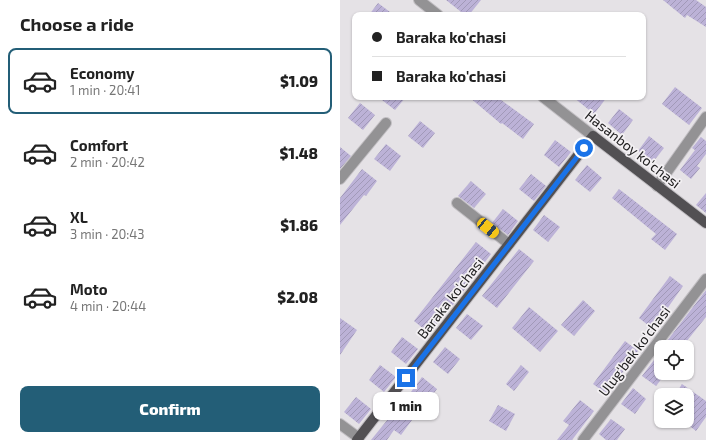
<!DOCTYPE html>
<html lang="en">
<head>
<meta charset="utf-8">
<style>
  body { margin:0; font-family:"Exo 2",sans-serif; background:#f2f2f2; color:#222; height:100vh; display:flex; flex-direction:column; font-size:15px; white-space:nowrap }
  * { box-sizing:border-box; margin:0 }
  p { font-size:13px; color:#767676 }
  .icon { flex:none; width:22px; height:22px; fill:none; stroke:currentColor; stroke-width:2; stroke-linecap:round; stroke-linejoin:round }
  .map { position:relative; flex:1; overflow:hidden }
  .drawer { display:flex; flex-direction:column; background:#fff; width:340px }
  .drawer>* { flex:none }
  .hud { position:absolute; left:12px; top:12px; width:294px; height:88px; border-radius:8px; box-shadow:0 1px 3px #0004; display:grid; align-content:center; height:88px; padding:0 20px; background:#fff }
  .fabs { position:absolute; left:314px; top:340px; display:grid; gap:8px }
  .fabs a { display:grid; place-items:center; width:40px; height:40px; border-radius:8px; background:#fff; box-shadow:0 1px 3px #0004; font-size:20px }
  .end { position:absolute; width:18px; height:18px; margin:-9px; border:5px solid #1a73e8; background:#fff; box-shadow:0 0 0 2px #fff }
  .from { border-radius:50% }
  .bubble { position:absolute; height:28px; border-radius:8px; background:#fff; box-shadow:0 1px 3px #0004; font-size:13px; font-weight:800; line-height:28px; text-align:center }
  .car { position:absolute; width:12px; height:24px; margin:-12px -6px; border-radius:5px; box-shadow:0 0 3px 1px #0007; background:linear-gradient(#f5c518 24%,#345 0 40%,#f5c518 0 76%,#345 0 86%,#f5c518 0) }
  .hud b { display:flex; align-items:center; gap:14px; height:38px; font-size:15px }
  .hud b+b { border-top:1px solid #e0e0e0 }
  .hud i { width:10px; height:10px; background:#222 }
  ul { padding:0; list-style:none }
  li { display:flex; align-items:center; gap:12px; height:66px; margin:0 8px 6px; padding:0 12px; border:2px solid transparent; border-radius:8px }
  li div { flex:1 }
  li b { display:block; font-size:15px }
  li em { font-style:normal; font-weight:800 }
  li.on { border-color:#235e77 }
  li>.icon { width:36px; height:36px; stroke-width:1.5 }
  h2 { padding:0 20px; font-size:18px; line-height:48px }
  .cta { display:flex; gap:8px; margin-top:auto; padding:8px 20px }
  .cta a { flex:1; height:46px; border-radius:8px; background:#235e77; color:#fff; font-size:16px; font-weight:800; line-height:46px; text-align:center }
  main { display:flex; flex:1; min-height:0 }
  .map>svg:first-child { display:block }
  .building { fill:url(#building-hatch) }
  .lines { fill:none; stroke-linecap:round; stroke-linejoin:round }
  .minor-casing { stroke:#c2bfc3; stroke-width:12 }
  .major-casing { stroke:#c2bfc3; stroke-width:12 }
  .minor { stroke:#939294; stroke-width:10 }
  .major { stroke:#525053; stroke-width:10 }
  .route { stroke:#1a73e8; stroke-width:5 }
  .labels { text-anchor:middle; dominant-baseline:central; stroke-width:3.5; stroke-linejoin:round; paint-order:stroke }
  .street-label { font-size:14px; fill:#212021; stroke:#f3f0f3 }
</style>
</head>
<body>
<main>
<section class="drawer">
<h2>Choose a ride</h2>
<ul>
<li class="on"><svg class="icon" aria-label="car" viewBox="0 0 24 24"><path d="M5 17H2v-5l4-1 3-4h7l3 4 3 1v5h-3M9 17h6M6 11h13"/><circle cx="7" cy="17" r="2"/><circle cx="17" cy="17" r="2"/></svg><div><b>Economy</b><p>1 min · 20:41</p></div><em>$1.09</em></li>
<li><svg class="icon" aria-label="car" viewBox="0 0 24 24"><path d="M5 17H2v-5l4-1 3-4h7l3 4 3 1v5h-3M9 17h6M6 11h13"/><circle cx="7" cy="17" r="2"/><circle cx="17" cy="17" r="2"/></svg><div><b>Comfort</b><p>2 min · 20:42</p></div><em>$1.48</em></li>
<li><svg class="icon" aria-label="car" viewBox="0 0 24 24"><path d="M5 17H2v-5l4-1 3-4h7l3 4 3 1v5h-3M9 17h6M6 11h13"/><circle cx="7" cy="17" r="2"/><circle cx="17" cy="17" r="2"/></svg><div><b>XL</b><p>3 min · 20:43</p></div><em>$1.86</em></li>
<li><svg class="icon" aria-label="car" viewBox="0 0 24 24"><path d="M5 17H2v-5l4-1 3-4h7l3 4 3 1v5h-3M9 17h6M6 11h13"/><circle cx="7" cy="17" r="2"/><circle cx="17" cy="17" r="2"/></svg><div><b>Moto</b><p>4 min · 20:44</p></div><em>$2.08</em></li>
</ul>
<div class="cta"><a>Confirm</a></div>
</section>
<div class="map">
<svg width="366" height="440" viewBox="0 0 366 440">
  <defs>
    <pattern id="building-hatch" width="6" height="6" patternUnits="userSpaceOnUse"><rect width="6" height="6" fill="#bcb2d7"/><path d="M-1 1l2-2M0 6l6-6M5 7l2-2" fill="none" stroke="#a199b8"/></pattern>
  </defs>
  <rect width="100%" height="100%" fill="#e5e2e6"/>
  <g class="building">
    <path d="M106 0H141L129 15H125Z"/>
    <path d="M323 0H356L366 7V27L347 15 345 18Z"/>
    <path d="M38 3 54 15H29Z"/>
    <path d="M335 87 362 108 349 125 322 104Z"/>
    <path d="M38 97H66L55 110Z"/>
    <path d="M129 97H157L194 124 183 139 162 123 161 124Z"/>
    <path d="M233 97H267L254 114Z"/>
    <path d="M20 103 35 115 23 130 8 118Z"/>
    <path d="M279 109 293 120 282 135 268 123Z"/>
    <path d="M80 121 95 133 83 148 68 136Z"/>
    <path d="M309 136 324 148 313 162 298 151Z"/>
    <path d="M361 137 366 141V154L357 166 360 168 351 179 340 170 355 150 352 148Z"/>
    <path d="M215 140 231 152 219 167 204 155Z"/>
    <path d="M46 144 61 156 50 171 34 159Z"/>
    <path d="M0 147 11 156 0 169Z"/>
    <path d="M247 165 262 178 250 192 235 180Z"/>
    <path d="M22 169 37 181 26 196 24 195 0 225V198Z"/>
    <path d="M191 174 206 186 194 201 179 189Z"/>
    <path d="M131 181 146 194 134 208 118 196Z"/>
    <path d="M279 189 337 234 325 250 311 239 316 234 272 198Z"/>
    <path d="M366 193V213L356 205Z"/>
    <path d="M163 209 178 221 168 235 152 223Z"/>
    <path d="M204 215 220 227 208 242 193 230Z"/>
    <path d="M136 242 151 254 110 309 109 308 89 333 74 321Z"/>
    <path d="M179 249 194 261 157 308 142 296Z"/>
    <path d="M330 276 343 286 313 329 299 318Z"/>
    <path d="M366 290V317L342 347H336L327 341Z"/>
    <path d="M243 300 255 311 234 336 221 325Z"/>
    <path d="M189 307 218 331 200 352 172 328Z"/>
    <path d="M127 314 143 326 131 340 116 328Z"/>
    <path d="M0 318 17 330 0 355Z"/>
    <path d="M62 337 78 349 66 364 51 352Z"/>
    <path d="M285 341 298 351 267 394 253 384Z"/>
    <path d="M105 347 120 359 108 374 93 362Z"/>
    <path d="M314 360 321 366V373H326L316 386 302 376Z"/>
    <path d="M40 365 56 377 44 392 29 380Z"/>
    <path d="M181 365 189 372 174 391 166 384Z"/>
    <path d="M82 377 97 389 86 404 71 392Z"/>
    <path d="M342 384 366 401V417L356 431 347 424V395H335Z"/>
    <path d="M293 388 306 399 295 414 281 404Z"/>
    <path d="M16 397 31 409 19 424 4 412Z"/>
    <path d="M240 400 254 411 232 440H217L229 425 223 421Z"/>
    <path d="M158 405 175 414 166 431 149 421Z"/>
    <path d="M57 408 72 420 61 435 54 430 47 440H31Z"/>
    <path d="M271 419 285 429 277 440H266L259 434Z"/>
  </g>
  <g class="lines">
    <g class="minor-casing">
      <g id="minor">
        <path d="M79 0 98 15"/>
        <path d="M203 97 253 136"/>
        <path d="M0 179 46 123"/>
        <path d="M317 186 366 117"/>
        <path d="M117 203 169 244"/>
        <path d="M0 424 19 438"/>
        <path d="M243 440 366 279"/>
      </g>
    </g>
    <g class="major-casing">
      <path id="major" d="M17 440 253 136 366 223"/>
    </g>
    <use href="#minor" class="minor"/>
    <use href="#major" class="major"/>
  </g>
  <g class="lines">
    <path class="route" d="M66 378 244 148"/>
  </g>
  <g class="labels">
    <g class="street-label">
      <text transform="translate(293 149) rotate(38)">Hasanboy ko'chasi</text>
      <text transform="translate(110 298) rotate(-52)">Baraka ko'chasi</text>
      <text transform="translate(294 351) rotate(-53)">Ulug'bek ko'chasi</text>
    </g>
  </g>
</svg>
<div class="fabs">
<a><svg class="icon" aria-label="locate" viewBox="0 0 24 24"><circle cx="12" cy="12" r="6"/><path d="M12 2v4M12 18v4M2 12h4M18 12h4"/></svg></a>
<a><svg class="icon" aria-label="layers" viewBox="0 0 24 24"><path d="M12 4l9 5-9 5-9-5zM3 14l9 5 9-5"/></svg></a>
</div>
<i class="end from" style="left:244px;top:148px"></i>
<i class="end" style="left:66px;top:378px"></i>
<div class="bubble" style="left:33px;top:392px;width:66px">1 min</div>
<i class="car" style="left:148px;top:228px;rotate:129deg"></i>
<div class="hud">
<b><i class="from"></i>Baraka ko'chasi</b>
<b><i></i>Baraka ko'chasi</b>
</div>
</div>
</main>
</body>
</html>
